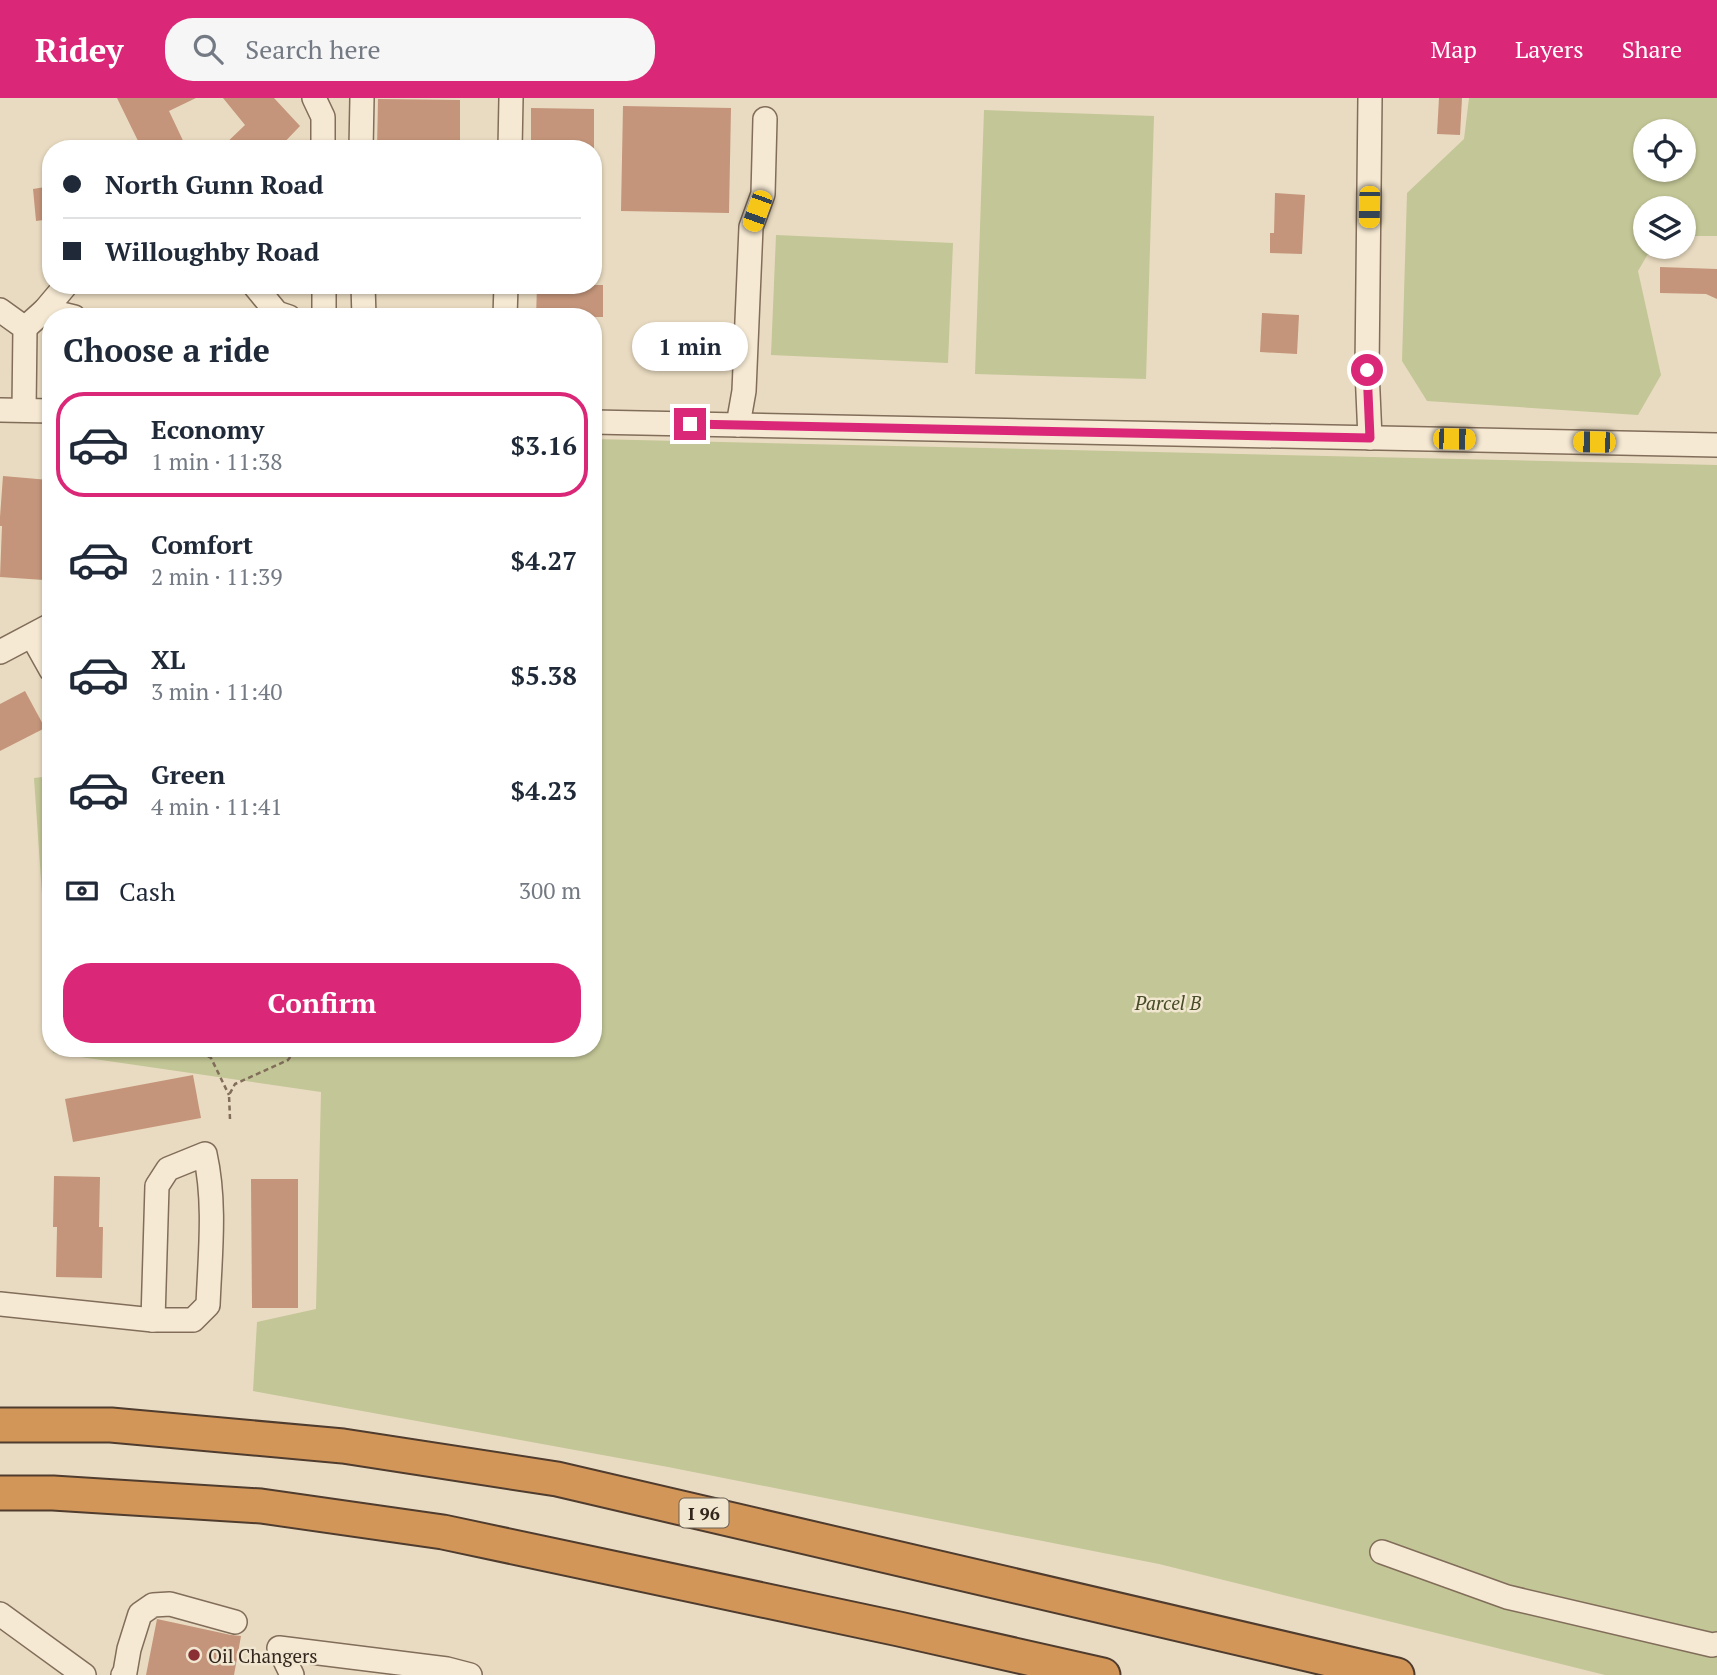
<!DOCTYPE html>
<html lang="en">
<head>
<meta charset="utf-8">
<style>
  body { margin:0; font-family:"PT Serif",serif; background:#f6f6f7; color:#1f2937; height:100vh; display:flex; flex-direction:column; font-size:26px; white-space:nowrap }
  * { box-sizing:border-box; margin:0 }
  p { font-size:23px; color:#747a83 }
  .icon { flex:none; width:38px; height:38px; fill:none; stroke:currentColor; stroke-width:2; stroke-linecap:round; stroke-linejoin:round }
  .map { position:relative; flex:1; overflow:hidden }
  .drawer { position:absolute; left:42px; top:210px; width:560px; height:749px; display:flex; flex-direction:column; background:#fff; border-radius:28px; box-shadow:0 2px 5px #0004 }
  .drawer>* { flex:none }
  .hud { position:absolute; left:42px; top:42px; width:560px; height:154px; border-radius:28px; box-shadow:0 2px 5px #0004; display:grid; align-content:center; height:154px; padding:0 21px; background:#fff }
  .fabs { position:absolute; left:1633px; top:21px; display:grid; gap:14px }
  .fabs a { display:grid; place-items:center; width:63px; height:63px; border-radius:50%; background:#fff; box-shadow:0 2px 5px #0004; font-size:35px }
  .end { position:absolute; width:32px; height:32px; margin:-16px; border:9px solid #db2777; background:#fff; box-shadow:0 0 0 4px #fff }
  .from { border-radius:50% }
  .bubble { position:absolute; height:49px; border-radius:24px; background:#fff; box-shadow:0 2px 5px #0004; font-size:23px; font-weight:800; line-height:49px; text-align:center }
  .car { position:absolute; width:21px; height:42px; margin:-21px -10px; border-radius:9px; box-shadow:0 0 5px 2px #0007; background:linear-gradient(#f5c518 24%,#345 0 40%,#f5c518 0 76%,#345 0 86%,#f5c518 0) }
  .hud b { display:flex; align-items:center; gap:24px; height:66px; font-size:26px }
  .hud b+b { border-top:2px solid #e0e1e3 }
  .hud i { width:18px; height:18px; background:#1f2937 }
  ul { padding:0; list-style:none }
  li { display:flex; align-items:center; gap:21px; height:105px; margin:0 14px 10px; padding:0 7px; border:4px solid transparent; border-radius:28px }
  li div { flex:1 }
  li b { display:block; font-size:26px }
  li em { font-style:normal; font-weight:800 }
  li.on { border-color:#db2777 }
  li>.icon { width:63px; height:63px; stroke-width:1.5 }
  h2 { padding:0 21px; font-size:32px; line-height:84px }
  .pay { display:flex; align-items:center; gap:18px; height:77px; padding:0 21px; font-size:26px }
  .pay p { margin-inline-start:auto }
  .action { display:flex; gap:14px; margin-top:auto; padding:14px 21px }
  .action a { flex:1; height:80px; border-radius:28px; background:#db2777; color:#fff; font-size:28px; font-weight:800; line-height:80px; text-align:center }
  header { display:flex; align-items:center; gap:42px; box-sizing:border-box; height:98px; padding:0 35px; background:#db2777; color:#fff }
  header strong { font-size:33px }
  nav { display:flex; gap:38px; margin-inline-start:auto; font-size:24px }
  .search { width:490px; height:63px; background:#f6f6f7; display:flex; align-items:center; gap:18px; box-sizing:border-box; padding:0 24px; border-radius:28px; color:#747a83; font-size:26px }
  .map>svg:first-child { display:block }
  .green { fill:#c3c696; fill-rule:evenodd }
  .building { fill:#c4957a }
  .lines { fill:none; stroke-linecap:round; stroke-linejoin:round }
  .minor-casing { stroke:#816d5a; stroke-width:26 }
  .highway-casing { stroke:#4f3c2e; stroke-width:37 }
  .path { stroke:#816d5a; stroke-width:2.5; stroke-dasharray:5 3.5; stroke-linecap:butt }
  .minor { stroke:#f5e9d3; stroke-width:23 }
  .highway { stroke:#d29658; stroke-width:33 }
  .route { stroke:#db2777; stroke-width:9 }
  .poi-dot { fill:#8a3035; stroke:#f1e6d0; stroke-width:2.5 }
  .labels { text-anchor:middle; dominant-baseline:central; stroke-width:5; stroke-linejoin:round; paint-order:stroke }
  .shield { fill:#f1e6d0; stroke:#6b6053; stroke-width:2 }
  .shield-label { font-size:18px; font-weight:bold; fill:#32261d }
  .park-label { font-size:19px; font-style:italic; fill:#454c26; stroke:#f1e6d0 }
  .poi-label { font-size:19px; fill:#32261d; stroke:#f1e6d0; text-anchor:start }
</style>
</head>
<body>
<header>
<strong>Ridey</strong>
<div class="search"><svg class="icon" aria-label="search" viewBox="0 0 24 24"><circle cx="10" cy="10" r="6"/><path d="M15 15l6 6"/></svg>Search here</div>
<nav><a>Map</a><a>Layers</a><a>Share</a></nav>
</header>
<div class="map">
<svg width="1717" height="1577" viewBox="0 0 1717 1577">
  <rect width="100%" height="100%" fill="#e9dbc1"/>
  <g class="green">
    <path d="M1469 0H1717V138H1684V110H1645V149H1652L1638 173 1661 277 1638 317 1427 303 1402 263 1407 95 1464 41ZM1645 33H1684V72H1645Z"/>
    <path d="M984 12 1154 18 1146 281 975 276Z"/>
    <path d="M776 137 953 145 948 265 771 257Z"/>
    <path d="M593 341 1717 367V1577H1605L1159 1466 668 1369 253 1293 257 1224 316 1211 321 994 53 955 52 950H593Z"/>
    <path d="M51 678V928L34 680Z"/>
  </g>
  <g class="building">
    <path d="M117 0H196L169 13 187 51H142Z"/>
    <path d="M223 0H274L300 28 278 51H220L245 27Z"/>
    <path d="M1439 0H1462L1460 37 1437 36Z"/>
    <path d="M378 1 460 2V51H377Z"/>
    <path d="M623 8 731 10 729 115 621 113Z"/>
    <path d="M531 10 594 11V51H531Z"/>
    <path d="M51 88V121L36 123 33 91Z"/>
    <path d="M1275 95 1305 97 1302 156 1270 155V135H1274Z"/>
    <path d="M1660 169 1717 171V201L1706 196 1660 195Z"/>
    <path d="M537 187H603V219H536Z"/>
    <path d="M1262 215 1299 217 1297 256 1260 254Z"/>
    <path d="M3 378 49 382 45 432H48L44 482 0 479 2 428H0V419Z"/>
    <path d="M25 593 45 630 0 653V606Z"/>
    <path d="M193 977 201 1020 73 1044 65 1001Z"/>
    <path d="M54 1078 100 1079 99 1129H103L102 1180 56 1179 57 1129H53Z"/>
    <path d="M251 1081H298V1210H252Z"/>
    <path d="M157 1521 231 1537 241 1538 234 1577H146Z"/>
  </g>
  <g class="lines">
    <g class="minor-casing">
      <g id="minor">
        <path d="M314 0 323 19V51"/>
        <path d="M1370 0 1367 272 1370 340"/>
        <path d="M361 51 362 0"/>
        <path d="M510 51 511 0"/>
        <path d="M254 187 277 215 289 219"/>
        <path d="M324 187V219"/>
        <path d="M363 187 364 219"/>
        <path d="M0 212 25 230 24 312"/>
        <path d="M45 212 74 219"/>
        <path d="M505 219 506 187"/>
        <path d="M25 230 45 212 66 187"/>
        <path d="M0 312 51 313"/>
        <path d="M593 324 1717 347"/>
        <path d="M738 327 744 293 751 129 763 96 765 21"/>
        <path d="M32 538 51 572"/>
        <path d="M0 554 51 527"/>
        <path d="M205 1056C216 1105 210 1157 208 1207L193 1222H153L157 1088 168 1071Z"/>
        <path d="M0 1206 153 1222"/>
        <path d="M1382 1454 1507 1499 1712 1547 1717 1546"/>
        <path d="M0 1516 84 1577"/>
        <path d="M123 1577 125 1574 129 1551 140 1516 153 1507 170 1506 235 1524"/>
        <path d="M292 1577 279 1550 447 1571 470 1577"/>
      </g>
    </g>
    <g class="highway-casing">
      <g id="highway">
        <path d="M0 1327H111L343 1348 557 1381 1397 1577"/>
        <path d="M0 1395H53L261 1408 443 1434 899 1531 1103 1577"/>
      </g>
    </g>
    <g class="path">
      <path d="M193 950 211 960 229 997"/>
      <path d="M230 1021 229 997 235 986 288 962 297 950"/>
    </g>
    <use href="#minor" class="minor"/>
    <use href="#highway" class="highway"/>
  </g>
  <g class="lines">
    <path class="route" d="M690 326 1370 340 1367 272"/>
  </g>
  <circle class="poi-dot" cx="194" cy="1557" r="7"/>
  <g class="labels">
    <rect class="shield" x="679.5" y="1400.5" width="49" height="29" rx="5"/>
    <g class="shield-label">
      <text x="704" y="1415">I 96</text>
    </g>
    <g class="park-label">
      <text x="1168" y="904">Parcel B</text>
    </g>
    <g class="poi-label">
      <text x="208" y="1557">Oil Changers</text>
    </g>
  </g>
</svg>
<div class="fabs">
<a><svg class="icon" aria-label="locate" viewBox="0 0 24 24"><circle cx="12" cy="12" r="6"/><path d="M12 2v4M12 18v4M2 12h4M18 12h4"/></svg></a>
<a><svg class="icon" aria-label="layers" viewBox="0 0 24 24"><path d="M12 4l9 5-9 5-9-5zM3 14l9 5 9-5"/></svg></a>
</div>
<i class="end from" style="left:1367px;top:272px"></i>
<i class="end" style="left:690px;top:326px"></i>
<div class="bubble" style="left:632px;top:224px;width:116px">1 min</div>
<i class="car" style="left:1369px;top:109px;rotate:181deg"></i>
<i class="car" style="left:757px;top:113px;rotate:200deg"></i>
<i class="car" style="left:1454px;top:341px;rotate:91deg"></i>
<i class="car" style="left:1594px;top:344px;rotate:271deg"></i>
<div class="hud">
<b><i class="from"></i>North Gunn Road</b>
<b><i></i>Willoughby Road</b>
</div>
<section class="drawer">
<h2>Choose a ride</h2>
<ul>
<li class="on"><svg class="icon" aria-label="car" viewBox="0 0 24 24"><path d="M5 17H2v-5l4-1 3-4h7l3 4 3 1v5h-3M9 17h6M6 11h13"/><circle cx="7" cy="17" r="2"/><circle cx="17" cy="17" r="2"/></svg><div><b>Economy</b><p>1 min · 11:38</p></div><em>$3.16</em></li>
<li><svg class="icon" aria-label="car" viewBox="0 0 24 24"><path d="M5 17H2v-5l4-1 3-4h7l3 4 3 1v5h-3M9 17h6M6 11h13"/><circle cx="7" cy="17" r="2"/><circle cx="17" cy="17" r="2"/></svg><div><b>Comfort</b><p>2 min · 11:39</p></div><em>$4.27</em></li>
<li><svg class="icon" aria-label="car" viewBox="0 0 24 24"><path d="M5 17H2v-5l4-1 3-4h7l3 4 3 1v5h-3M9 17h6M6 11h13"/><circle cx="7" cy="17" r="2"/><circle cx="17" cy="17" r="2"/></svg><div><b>XL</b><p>3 min · 11:40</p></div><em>$5.38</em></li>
<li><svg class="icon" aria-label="car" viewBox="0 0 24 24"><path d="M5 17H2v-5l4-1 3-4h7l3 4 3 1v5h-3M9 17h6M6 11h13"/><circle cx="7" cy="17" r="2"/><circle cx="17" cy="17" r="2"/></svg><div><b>Green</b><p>4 min · 11:41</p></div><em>$4.23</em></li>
</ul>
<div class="pay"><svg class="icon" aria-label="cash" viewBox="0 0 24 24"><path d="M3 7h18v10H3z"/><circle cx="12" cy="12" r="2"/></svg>Cash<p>300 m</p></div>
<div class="action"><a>Confirm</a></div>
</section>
</div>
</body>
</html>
